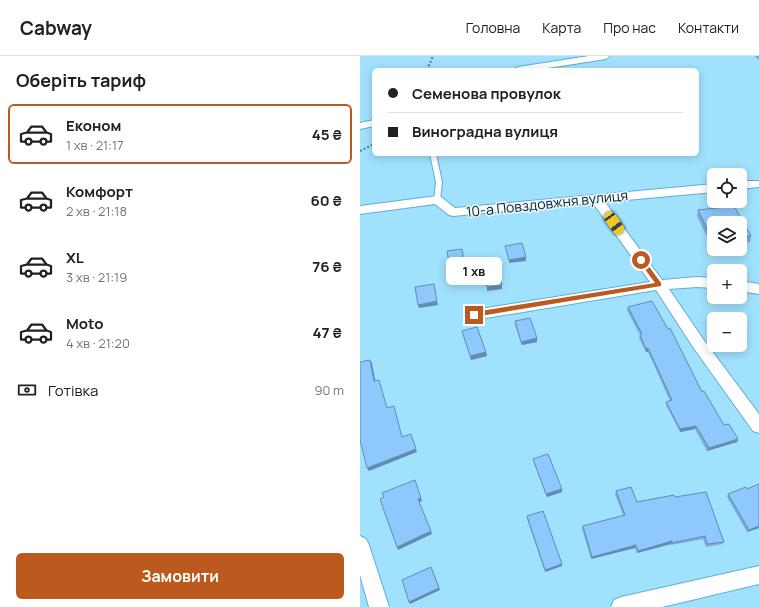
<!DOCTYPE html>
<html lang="uk">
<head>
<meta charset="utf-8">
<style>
  body { margin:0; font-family:Manrope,sans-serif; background:#f6f6f6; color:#202124; height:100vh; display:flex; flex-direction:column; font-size:15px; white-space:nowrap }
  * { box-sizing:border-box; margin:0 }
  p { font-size:13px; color:#757577 }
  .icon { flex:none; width:22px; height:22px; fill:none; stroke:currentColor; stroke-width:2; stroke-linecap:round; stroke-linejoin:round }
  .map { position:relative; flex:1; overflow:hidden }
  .side { display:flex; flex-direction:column; background:#fff; width:360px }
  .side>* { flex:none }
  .banner { position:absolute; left:12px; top:12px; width:327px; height:88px; border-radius:6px; box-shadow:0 2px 10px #0003; display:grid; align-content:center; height:88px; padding:0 16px; background:#fff }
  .buttons { position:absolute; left:347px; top:112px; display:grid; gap:8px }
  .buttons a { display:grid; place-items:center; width:40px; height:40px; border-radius:6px; background:#fff; box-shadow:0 2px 10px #0003; font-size:20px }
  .end { position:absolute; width:18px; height:18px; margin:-9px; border:5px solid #bc591f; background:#fff; box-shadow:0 0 0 2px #fff }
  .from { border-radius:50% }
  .bubble { position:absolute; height:28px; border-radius:6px; background:#fff; box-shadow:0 2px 10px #0003; font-size:13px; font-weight:700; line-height:28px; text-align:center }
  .car { position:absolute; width:12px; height:24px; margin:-12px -6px; border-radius:5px; box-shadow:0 0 3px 1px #0007; background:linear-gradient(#f5c518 24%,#345 0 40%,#f5c518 0 76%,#345 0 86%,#f5c518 0) }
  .banner b { display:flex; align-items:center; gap:14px; height:38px; font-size:15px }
  .banner b+b { border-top:1px solid #e0e0e0 }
  .banner i { width:10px; height:10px; background:#202124 }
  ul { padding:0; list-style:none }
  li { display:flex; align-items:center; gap:12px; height:60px; margin:0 8px 6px; padding:0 8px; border:2px solid transparent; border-radius:6px }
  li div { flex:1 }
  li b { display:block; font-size:15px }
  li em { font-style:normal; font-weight:700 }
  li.selected { border-color:#bc591f }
  li>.icon { width:36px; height:36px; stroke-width:1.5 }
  h2 { padding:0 16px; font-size:18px; line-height:48px }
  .pay { display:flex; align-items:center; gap:10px; height:44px; padding:0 16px; font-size:15px }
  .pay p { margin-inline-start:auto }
  .cta { display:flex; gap:8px; margin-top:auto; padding:8px 16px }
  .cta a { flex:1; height:46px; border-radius:6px; background:#bc591f; color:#fff; font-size:16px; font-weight:700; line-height:46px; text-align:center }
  header { display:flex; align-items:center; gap:24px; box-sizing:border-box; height:56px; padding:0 20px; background:#fff; border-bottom:1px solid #e0e0e0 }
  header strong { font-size:19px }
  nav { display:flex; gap:22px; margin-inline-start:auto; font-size:14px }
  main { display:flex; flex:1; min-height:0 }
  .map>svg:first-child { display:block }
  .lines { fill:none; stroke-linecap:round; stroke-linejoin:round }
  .service-casing { stroke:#5cafd1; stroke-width:2 }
  .minor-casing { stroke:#5cafd1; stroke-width:2 }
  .path { stroke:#4c7c90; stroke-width:2; stroke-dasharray:2 2; stroke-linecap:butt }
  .service { fill:#fff; fill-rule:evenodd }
  .minor { fill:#fff; fill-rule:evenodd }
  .wall { fill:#7aacda }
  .shaded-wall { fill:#638cb1 }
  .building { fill:#8ec8fd; stroke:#638cb1 }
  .route { fill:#bc591f }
  .labels { text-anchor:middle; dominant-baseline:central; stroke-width:3; stroke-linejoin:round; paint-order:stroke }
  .street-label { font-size:14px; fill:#00212e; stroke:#f1f8fc }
</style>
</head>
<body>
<header>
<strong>Cabway</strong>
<nav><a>Головна</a><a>Карта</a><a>Про нас</a><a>Контакти</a></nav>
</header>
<main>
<section class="side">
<h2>Оберіть тариф</h2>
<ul>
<li class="selected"><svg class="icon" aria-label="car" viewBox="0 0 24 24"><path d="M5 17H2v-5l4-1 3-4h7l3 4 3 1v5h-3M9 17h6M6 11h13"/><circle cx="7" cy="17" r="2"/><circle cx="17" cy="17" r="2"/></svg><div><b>Економ</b><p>1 хв · 21:17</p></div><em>45 ₴</em></li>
<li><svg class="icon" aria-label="car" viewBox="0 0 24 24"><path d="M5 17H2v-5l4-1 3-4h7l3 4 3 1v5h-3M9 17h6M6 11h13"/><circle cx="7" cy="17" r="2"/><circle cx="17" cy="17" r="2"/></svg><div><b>Комфорт</b><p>2 хв · 21:18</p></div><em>60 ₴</em></li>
<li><svg class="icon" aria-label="car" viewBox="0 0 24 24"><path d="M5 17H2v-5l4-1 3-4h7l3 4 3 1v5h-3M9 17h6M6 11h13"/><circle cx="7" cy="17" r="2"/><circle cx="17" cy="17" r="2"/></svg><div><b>XL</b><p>3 хв · 21:19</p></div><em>76 ₴</em></li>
<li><svg class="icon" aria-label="car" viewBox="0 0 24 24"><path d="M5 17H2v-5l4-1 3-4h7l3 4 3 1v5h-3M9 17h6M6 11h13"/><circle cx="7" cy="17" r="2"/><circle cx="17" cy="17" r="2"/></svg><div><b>Moto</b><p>4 хв · 21:20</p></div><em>47 ₴</em></li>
</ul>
<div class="pay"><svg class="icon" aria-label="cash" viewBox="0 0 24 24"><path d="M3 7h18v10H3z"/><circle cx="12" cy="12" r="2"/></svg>Готівка<p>90 m</p></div>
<div class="cta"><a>Замовити</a></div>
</section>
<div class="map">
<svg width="399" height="551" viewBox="0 0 399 551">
  <rect width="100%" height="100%" fill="#a0e1fd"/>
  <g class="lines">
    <g class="service-casing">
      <path id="service" d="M70 98H76L82 126 80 144 77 146 74 144 76 126Z"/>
    </g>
    <g class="minor-casing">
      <g id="minor">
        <path d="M229 0H250L246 3 175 14H153L158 11Z"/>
        <path d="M14 64V70L0 73V67Z"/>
        <path d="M380 125H399V131L380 133Z"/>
        <path d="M354 128V136L245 146 302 224 337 221 354 222V232L337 231 309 233 343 283 399 358V377L393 375 333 291 296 234 114 264 109 263 107 259 109 255 114 254 290 226 233 147 93 160 89 159 75 148 0 158V150L77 140 81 141 95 152Z"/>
        <path d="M380 225 399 228V238L380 235Z"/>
        <path d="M0 480 6 483 9 489 29 551H9L0 519Z"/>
        <path d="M399 510V528L302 551H251L254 544 261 541Z"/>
      </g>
    </g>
    <g class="path">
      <path d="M67 14 73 0"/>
      <path d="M0 95 14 88"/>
    </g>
    <use href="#service" class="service"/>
    <use href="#minor" class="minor"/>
  </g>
  <g class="wall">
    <path d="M394 0H399V4Z"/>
    <path d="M374 150 391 180 390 186 380 187V167H354V190L352 191 337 160 338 154Z"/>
    <path d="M268 251 342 336 364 369 378 383 377 386 347 395 335 373 320 376 306 349V346L310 345 288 296H286L279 282 280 279 267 254Z"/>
    <path d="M155 265 177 286 162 289 155 269Z"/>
    <path d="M102 275 126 296 127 300 111 304Z"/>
    <path d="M173 403 202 436 187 441 174 406Z"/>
    <path d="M399 428V472L387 476 367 441 368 438 387 433Z"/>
    <path d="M256 435 277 446 364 486 362 488 346 491 343 483 311 489V488L277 497 275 492 231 503 222 473 223 470 263 459 255 438Z"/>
    <path d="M167 460 202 508V510L185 516 167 463Z"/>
  </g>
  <g class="shaded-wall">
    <path d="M166 201V205L149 207V204Z"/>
    <path d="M105 211 106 215 90 217V213Z"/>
    <path d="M142 229V233L127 235V231Z"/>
    <path d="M77 245 78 249 59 252 58 249Z"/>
    <path d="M177 282V286L162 289 161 286Z"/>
    <path d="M288 292V296H286V293Z"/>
    <path d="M126 296 127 300 111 304 110 300Z"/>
    <path d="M10 304 12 307 16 328 14 325Z"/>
    <path d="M336 370 335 373 320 376V373Z"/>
    <path d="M378 383 377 386 347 395 349 392Z"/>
    <path d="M56 393 57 396 9 415 7 412Z"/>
    <path d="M55 424 62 445 59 446 58 443Z"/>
    <path d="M202 433V436L187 441 186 438Z"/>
    <path d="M399 470V472L387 476 389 474Z"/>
    <path d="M71 475 72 478 38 494 37 491Z"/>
    <path d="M312 485 311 488 277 497 278 495Z"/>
    <path d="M276 489 275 492 231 503 232 501Z"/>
    <path d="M202 508V510L185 516V514Z"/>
    <path d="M71 511 80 534 50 548 49 546Z"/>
  </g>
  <g class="building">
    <path d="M374 150 391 180 380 182V167H354V185H353L338 154Z"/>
    <path d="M162 187 166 201 149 204 145 190Z"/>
    <path d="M102 193 105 211 90 213 87 195Z"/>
    <path d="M138 213 142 229 127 231 123 215Z"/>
    <path d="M74 228 77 245 58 249 55 231Z"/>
    <path d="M292 245 308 273 310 272 342 336 344 335 364 369 369 368 378 383 349 392 336 370 320 373 306 346 312 344 288 292 286 293 280 279 282 278 268 251Z"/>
    <path d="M170 262 177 282 161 286 155 265Z"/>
    <path d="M117 271 126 296 110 300 102 275Z"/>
    <path d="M10 304 14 325 19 324 27 352 34 350 42 381 51 378 56 393 7 412 0 384V306Z"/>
    <path d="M188 398 202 433 186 438 173 403Z"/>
    <path d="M55 424 61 442 58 443 71 475 37 491 22 449 20 443 24 441 22 437Z"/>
    <path d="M399 428V470L389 474 368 438 386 431 387 433Z"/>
    <path d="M271 431 277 446 314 439 315 441 346 436 364 486 347 488 345 480 312 487V485L278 495 276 489 232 501 223 470 265 459 256 435Z"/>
    <path d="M183 455 202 508 185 514 167 460Z"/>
    <path d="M71 511 79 532 49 546 42 524Z"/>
  </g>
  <path class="route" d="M279 202H283L301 227V230L114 261 111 259 114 256 295 227 279 205Z"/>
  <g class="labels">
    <g class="street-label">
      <text transform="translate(187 147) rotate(-6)">10-а Повздовжня вулиця</text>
    </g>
  </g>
</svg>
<div class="buttons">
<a><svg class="icon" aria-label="locate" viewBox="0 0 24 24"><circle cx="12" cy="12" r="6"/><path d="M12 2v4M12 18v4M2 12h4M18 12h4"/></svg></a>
<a><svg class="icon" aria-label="layers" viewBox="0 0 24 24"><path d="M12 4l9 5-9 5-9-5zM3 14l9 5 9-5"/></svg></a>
<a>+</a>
<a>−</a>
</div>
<i class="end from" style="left:281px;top:204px"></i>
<i class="end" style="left:114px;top:259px"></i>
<div class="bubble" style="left:86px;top:201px;width:56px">1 хв</div>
<i class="car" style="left:254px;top:167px;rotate:144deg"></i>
<div class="banner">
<b><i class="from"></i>Семенова провулок</b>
<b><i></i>Виноградна вулиця</b>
</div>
</div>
</main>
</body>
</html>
